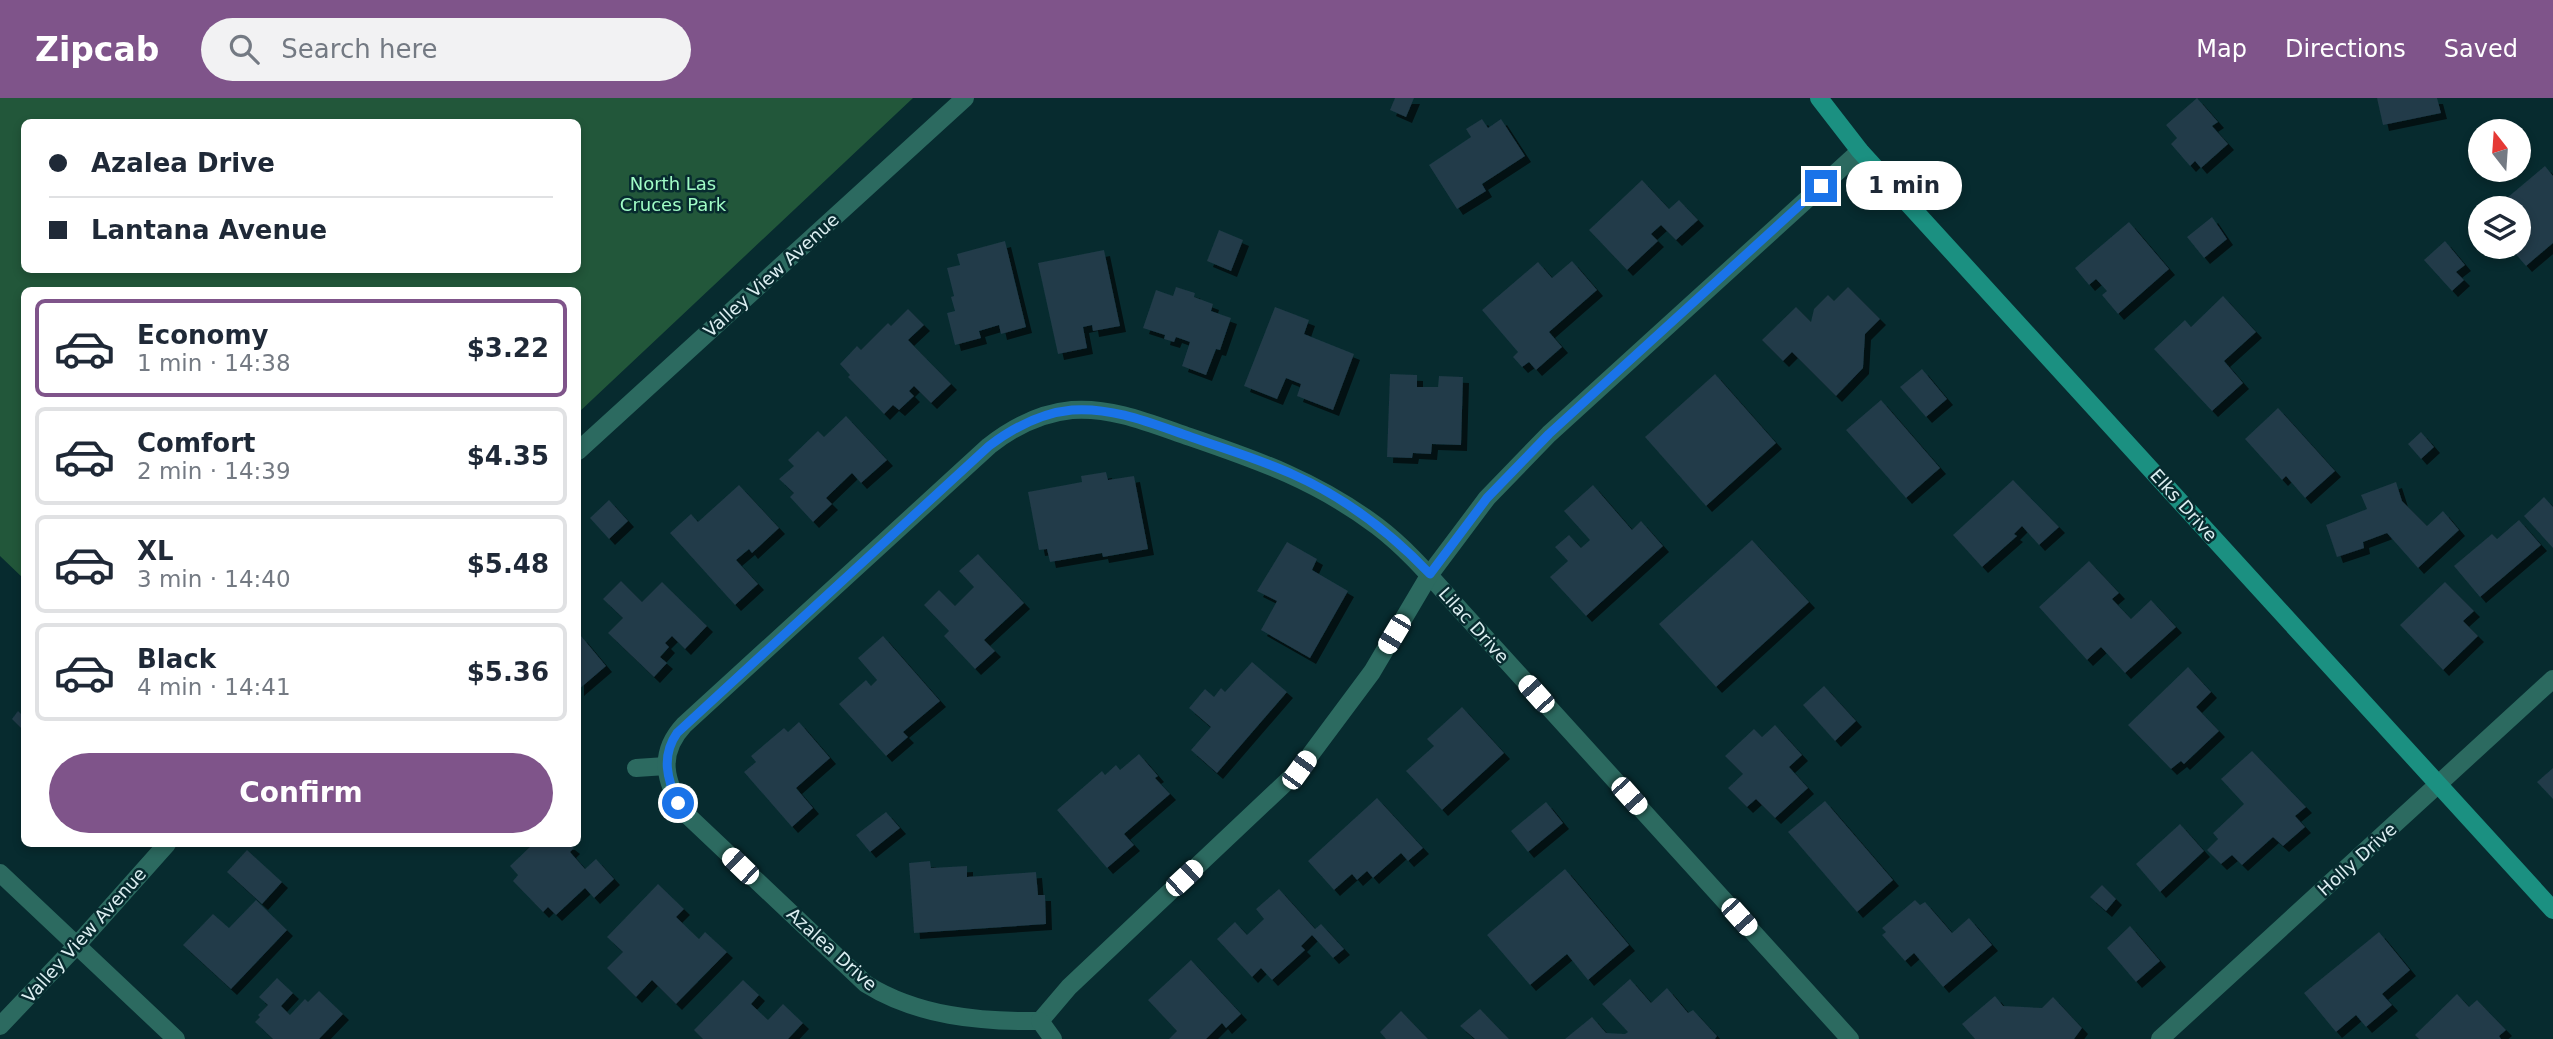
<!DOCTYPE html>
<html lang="en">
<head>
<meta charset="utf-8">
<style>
  body { margin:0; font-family:"DejaVu Sans",sans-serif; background:#f2f2f3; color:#1f2937; height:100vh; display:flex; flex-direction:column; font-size:26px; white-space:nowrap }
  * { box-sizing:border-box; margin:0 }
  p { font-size:23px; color:#747a83 }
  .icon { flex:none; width:38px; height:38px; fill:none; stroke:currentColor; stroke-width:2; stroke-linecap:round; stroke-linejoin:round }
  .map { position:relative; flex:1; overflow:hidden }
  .sheet { position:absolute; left:21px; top:189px; width:560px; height:560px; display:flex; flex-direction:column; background:#fff; border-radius:10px; box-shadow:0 4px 10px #0003 }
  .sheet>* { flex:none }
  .hud { position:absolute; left:21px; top:21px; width:560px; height:154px; border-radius:10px; box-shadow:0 4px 10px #0003; display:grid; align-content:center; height:154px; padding:0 28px; background:#fff }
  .needle { width:46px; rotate:343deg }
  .buttons { position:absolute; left:2468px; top:21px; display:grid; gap:14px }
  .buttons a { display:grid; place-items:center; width:63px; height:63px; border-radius:50%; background:#fff; box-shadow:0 4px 10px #0003; font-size:35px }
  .end { position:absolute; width:32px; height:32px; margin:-16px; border:9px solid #1a73e8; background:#fff; box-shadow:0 0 0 4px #fff }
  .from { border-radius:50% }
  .bubble { position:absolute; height:49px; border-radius:24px; background:#fff; box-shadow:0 4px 10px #0003; font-size:23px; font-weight:700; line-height:49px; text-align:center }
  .car { position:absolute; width:21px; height:42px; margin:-21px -10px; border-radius:9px; box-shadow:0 0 5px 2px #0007; background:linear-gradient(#fff 24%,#345 0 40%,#fff 0 76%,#345 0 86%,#fff 0) }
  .hud b { display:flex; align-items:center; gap:24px; height:66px; font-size:26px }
  .hud b+b { border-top:2px solid #e0e1e3 }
  .hud i { width:18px; height:18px; background:#1f2937 }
  ul { padding:12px 0 0; list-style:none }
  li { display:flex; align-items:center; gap:21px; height:98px; margin:0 14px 10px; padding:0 14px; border:4px solid #e0e1e3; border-radius:10px }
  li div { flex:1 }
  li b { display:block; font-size:26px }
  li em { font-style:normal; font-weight:700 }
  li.selected { border-color:#7f548a }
  li>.icon { width:63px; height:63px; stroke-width:1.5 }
  .primary-button { display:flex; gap:14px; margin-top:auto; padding:14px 28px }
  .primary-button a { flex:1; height:80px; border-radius:42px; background:#7f548a; color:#fff; font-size:28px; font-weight:700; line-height:80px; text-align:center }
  header { display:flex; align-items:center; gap:42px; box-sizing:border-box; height:98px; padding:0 35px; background:#7f548a; color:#fff }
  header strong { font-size:33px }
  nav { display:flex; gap:38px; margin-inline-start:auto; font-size:24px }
  .search { width:490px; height:63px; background:#f2f2f3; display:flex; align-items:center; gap:18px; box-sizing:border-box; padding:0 24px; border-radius:38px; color:#747a83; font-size:26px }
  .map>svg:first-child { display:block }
  .green { fill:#22573a; fill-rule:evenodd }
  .building { fill:#203b48; filter:url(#shadow) }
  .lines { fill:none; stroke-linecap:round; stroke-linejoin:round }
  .street { stroke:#2c6a60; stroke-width:18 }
  .secondary { stroke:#1b9081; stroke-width:18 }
  .route { stroke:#1a73e8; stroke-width:9 }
  .labels { text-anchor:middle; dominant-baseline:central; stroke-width:5; stroke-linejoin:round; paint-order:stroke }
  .park-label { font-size:18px; fill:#a0fcc6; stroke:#072b2f }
  .street-label { font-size:18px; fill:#dceef1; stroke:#072b2f }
</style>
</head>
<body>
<header>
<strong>Zipcab</strong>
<div class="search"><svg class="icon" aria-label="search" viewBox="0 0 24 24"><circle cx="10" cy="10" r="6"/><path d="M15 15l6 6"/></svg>Search here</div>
<nav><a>Map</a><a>Directions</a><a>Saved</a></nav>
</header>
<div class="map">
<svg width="2553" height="941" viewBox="0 0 2553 941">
  <defs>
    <filter id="shadow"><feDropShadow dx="6" dy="6" stdDeviation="0" flood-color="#0009"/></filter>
  </defs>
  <rect width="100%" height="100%" fill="#072b2f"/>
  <path class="green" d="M0 0H913L578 315V192H24V481L0 458ZM24 24H578V172H24Z"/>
  <g class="building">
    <path d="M1395 0H1414L1406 19 1390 12Z"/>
    <path d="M2197 0 2218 24 2212 28 2228 46 2201 70 2195 63 2190 68 2171 46 2177 40 2166 27Z"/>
    <path d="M2377 0H2437L2441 15 2383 27Z"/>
    <path d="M1482 21 1488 30 1501 21 1525 58 1482 86 1486 93 1457 111 1429 67 1471 39 1466 31Z"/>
    <path d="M2545 68 2553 78V145L2526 168 2514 154 2520 148 2518 146V110H2495Z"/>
    <path d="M1642 82 1669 111 1679 102 1698 122 1676 142 1661 127 1651 136 1658 143 1627 172 1589 132Z"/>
    <path d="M2212 119 2227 141 2204 160 2187 139Z"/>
    <path d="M2129 124 2169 171 2118 216 2102 197 2107 193 2096 181 2089 187 2075 170Z"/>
    <path d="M1219 132 1243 142 1231 173 1207 163Z"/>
    <path d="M1005 143 1026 229 1001 236 999 227 979 233 981 240 955 247 947 215 955 213 951 199 954 198 947 170 960 167 957 156Z"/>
    <path d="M2445 143 2465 167 2456 174 2464 182 2452 193 2424 162Z"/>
    <path d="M1104 152 1120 228 1093 233 1092 227 1083 229 1087 250 1058 256 1038 165Z"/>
    <path d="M1572 163 1597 192 1549 234 1562 249 1536 272 1529 264 1522 269 1513 259 1518 254 1482 212 1538 164 1552 180Z"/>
    <path d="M1176 189 1195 195 1194 199 1213 206 1211 213 1231 220 1220 252 1216 251 1206 277 1182 268 1190 244 1176 239 1174 244 1164 241 1165 237 1143 230 1156 192 1173 198Z"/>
    <path d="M1848 189 1880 221 1865 236 1863 270 1836 298 1792 254 1783 263 1762 242 1796 209 1811 224 1814 211 1828 197 1834 203Z"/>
    <path d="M2223 198 2256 234 2224 263 2243 285 2212 313 2154 251 2185 222 2191 229Z"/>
    <path d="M1275 209 1309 222 1304 236 1354 256 1333 312 1297 298 1301 286 1286 280 1277 301 1244 288Z"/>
    <path d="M908 211 924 227 908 242 951 286 931 305 914 288 909 293 914 298 899 312 893 307 884 316 848 279 850 277 840 266 857 248 861 252 888 225 891 228Z"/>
    <path d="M1922 271 1947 301 1926 319 1900 289Z"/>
    <path d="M1390 276 1417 277V289H1438L1439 278 1463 279 1461 347 1432 346 1431 356 1413 355 1412 360 1387 359Z"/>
    <path d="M1715 276 1776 345 1706 408 1645 339Z"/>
    <path d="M1881 302 1940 370 1906 400 1846 332Z"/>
    <path d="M2278 310 2335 373 2305 400 2286 378 2282 382 2245 341Z"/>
    <path d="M846 318 887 362 861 385 852 375 826 400 832 406 813 424 790 399 794 395 779 381 794 368 788 362 818 333 824 339Z"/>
    <path d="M2421 334 2434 349 2421 361 2408 346Z"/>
    <path d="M1106 374 1108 382 1134 378 1148 451 1103 459 1102 455 1050 464 1047 451 1039 452 1028 394 1082 384 1081 378Z"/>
    <path d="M2013 382 2059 429 2039 447 2022 428 2014 436 2017 438 1982 469 1953 437Z"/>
    <path d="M2396 384 2402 403 2427 428 2443 413 2459 432 2418 470 2387 435 2363 444 2364 450 2337 459 2326 427 2367 411 2361 397Z"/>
    <path d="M739 387 779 430 752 455 749 451 736 462 758 486 735 507 670 435 691 416 698 424Z"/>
    <path d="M1593 387 1632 432 1641 423 1663 448 1586 518 1550 479 1568 463 1555 449 1569 437 1581 450 1590 442 1564 413Z"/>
    <path d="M2544 399 2553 409V450L2524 418Z"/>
    <path d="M609 402 628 423 609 441 590 420Z"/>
    <path d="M2519 422 2541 447 2480 499 2454 468 2492 436 2497 441Z"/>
    <path d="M1752 442 1809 504 1716 589 1659 526Z"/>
    <path d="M1287 444 1317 461 1312 472 1348 493 1310 560 1261 532 1277 503 1257 493Z"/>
    <path d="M978 456 1024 505 984 542 995 553 975 571 944 538 949 533 924 507 939 492 955 508 974 489 959 473Z"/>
    <path d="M2089 463 2119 495 2112 501 2131 521 2151 502 2176 529 2125 575 2101 549 2087 562 2039 509Z"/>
    <path d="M621 483 642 504 662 484 707 528 685 551 672 538 665 545 669 549 660 559 667 565 654 579 608 535 623 520 603 501Z"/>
    <path d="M2445 484 2474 513 2463 523 2478 538 2443 572 2400 527Z"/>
    <path d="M581 538 606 568 578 592V541Z"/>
    <path d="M883 538 940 603 903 634 908 639 886 658 839 606 866 582 871 588 877 582 858 560Z"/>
    <path d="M1252 564 1287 594 1217 675 1191 652 1211 629 1189 610 1205 591 1214 599 1221 590 1225 594Z"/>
    <path d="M2188 569 2211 594 2196 609 2219 633 2184 666 2181 663 2171 671 2128 627Z"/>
    <path d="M1824 588 1856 623 1835 643 1803 607Z"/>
    <path d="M1462 609 1504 655 1442 712 1406 673 1434 648 1427 641Z"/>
    <path d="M18 613 24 619V633L12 621Z"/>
    <path d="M799 624 830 660 796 690 813 710 792 729 744 674 756 664 751 658 784 630 788 634Z"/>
    <path d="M1775 627 1802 657 1789 669 1808 690 1775 720 1756 701 1747 709 1728 690 1743 676 1725 658 1754 631 1762 639Z"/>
    <path d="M2252 653 2306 709 2295 718 2305 729 2283 748 2273 739 2242 767 2232 757 2221 766 2207 752 2218 741 2213 735 2244 706 2221 681Z"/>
    <path d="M1139 656 1158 678 1155 680 1170 696 1124 736 1134 747 1107 770 1057 712 1102 673 1105 677 1116 667 1120 672Z"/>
    <path d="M2553 670V701L2537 684Z"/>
    <path d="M1377 700 1423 750 1408 763 1401 755 1373 780 1367 773 1357 782 1352 776 1334 792 1308 763Z"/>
    <path d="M1825 703 1893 782 1857 814 1788 734Z"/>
    <path d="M1546 704 1563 725 1528 754 1511 733Z"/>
    <path d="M886 714 900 730 870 754 856 737Z"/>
    <path d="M2180 726 2204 753 2160 794 2136 766Z"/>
    <path d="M533 746H569L574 750 570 754 585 771 596 761 614 781 594 800 585 790 556 817 548 809 543 814 513 783 518 777 510 768Z"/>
    <path d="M247 752 282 784 262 806 227 774Z"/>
    <path d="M930 763 931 770 967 768V779L1036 774 1038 797H1045L1046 826 914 835 909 765Z"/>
    <path d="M1565 771 1629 847 1588 882 1567 856 1530 887 1487 837Z"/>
    <path d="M658 786 684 811 676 819 699 841 705 834 727 854 676 906 652 882 636 899 607 870 623 854 607 839Z"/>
    <path d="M2102 787 2116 801 2106 813 2090 799Z"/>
    <path d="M1279 791 1315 831 1321 826 1344 851 1333 860 1312 837 1301 848 1305 852 1272 882 1261 870 1252 879 1217 841 1235 824 1247 837 1264 821 1256 811Z"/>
    <path d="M256 802 287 832 231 891 183 847 213 816 229 830Z"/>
    <path d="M1915 802 1920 807 1925 804 1952 835 1969 820 1992 847 1943 889 1914 855 1905 863 1882 837 1886 834 1882 830Z"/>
    <path d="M2130 828 2160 863 2136 884 2107 850Z"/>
    <path d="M2379 834 2410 872 2382 896 2392 907 2366 929 2356 917 2336 934 2304 895Z"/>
    <path d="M1191 862 1241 916 1226 930 1222 925 1206 941H1169L1177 933 1148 902Z"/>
    <path d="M277 880 293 895 281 908 290 917 305 901 308 904 319 893 343 916 319 941H273L255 924 260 919 258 917 268 907 259 899Z"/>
    <path d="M1630 881 1651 905 1667 890 1688 915 1693 912 1717 938 1715 941H1565L1592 919 1606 935 1625 936 1628 934 1602 906Z"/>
    <path d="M743 882 759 897 751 906 768 922 783 906 803 925 788 941H703L694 932Z"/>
    <path d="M2457 896 2469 909 2477 902 2506 932 2499 938 2501 941H2419L2415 937Z"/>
    <path d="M1995 898 2003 908 2042 910 2053 899 2082 930 2074 941H1975L1962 926Z"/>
    <path d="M1480 911 1509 941H1475L1460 928Z"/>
    <path d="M1401 913 1428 941H1386L1380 934Z"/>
  </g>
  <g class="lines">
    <g class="street">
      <path d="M578 353 965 0"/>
      <path d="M636 670 666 668"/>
      <path d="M0 775 176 941"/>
      <path d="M1040 923C980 924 917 918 866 886L684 714C665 684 657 656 684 627L989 348C1013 329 1041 315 1072 312 1113 309 1152 326 1190 339 1260 363 1317 383 1377 428 1410 453 1435 484 1463 515L1850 941"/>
      <path d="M1040 923 1069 889 1299 672 1372 574 1430 476 1487 400 1549 336 1860 53"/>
      <path d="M1040 923 1053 941"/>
      <path d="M0 928 77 847 167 746"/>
      <path d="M2160 941 2553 581"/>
    </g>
    <path class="secondary" d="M1819 0 1860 53 2553 812"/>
  </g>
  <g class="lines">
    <path class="route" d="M678 705C667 681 661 658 677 635L989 348C1014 329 1041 315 1072 312 1114 309 1153 326 1191 339 1225 351 1259 361 1292 376 1344 399 1391 435 1430 476L1487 400 1549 336 1821 88"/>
  </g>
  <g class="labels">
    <g class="park-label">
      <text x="673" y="85">North Las<tspan x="673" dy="21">Cruces Park</tspan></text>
    </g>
    <g class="street-label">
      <text transform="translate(771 177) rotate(-42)">Valley View Avenue</text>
      <text transform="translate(2184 407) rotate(48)">Elks Drive</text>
      <text transform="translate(1474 527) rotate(48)">Lilac Drive</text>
      <text transform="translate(2357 761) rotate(-42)">Holly Drive</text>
      <text transform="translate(84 837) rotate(-48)">Valley View Avenue</text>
      <text transform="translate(832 851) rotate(42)">Azalea Drive</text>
    </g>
  </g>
</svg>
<div class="buttons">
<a><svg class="needle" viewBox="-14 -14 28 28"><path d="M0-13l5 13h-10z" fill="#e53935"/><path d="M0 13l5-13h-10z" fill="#747a83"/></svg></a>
<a><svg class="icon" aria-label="layers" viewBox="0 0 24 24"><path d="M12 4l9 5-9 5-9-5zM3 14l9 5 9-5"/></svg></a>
</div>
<i class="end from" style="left:678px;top:705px"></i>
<i class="end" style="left:1821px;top:88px"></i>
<div class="bubble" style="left:1846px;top:63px;width:116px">1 min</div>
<i class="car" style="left:1394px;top:536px;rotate:211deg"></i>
<i class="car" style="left:1536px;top:596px;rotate:318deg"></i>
<i class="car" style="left:1299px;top:672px;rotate:36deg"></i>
<i class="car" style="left:1629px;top:698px;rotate:138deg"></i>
<i class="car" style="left:740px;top:768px;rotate:314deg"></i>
<i class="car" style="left:1184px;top:780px;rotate:47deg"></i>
<i class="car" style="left:1739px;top:819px;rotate:138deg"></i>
<div class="hud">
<b><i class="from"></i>Azalea Drive</b>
<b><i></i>Lantana Avenue</b>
</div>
<section class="sheet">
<ul>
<li class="selected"><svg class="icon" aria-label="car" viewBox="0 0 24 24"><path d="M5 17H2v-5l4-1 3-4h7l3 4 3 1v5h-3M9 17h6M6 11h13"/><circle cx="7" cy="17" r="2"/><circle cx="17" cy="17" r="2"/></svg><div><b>Economy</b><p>1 min · 14:38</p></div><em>$3.22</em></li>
<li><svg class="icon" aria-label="car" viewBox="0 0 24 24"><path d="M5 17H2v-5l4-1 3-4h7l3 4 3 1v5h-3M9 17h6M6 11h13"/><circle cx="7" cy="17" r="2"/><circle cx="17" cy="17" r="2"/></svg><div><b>Comfort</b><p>2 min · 14:39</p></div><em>$4.35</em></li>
<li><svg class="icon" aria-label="car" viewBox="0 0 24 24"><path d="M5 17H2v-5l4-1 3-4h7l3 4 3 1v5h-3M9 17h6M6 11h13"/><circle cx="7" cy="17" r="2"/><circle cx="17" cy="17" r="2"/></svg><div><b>XL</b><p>3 min · 14:40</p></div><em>$5.48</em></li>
<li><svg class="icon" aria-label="car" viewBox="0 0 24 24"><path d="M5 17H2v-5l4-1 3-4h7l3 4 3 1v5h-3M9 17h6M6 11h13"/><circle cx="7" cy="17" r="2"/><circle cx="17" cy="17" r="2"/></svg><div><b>Black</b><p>4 min · 14:41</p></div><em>$5.36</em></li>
</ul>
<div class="primary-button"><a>Confirm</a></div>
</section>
</div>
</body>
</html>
